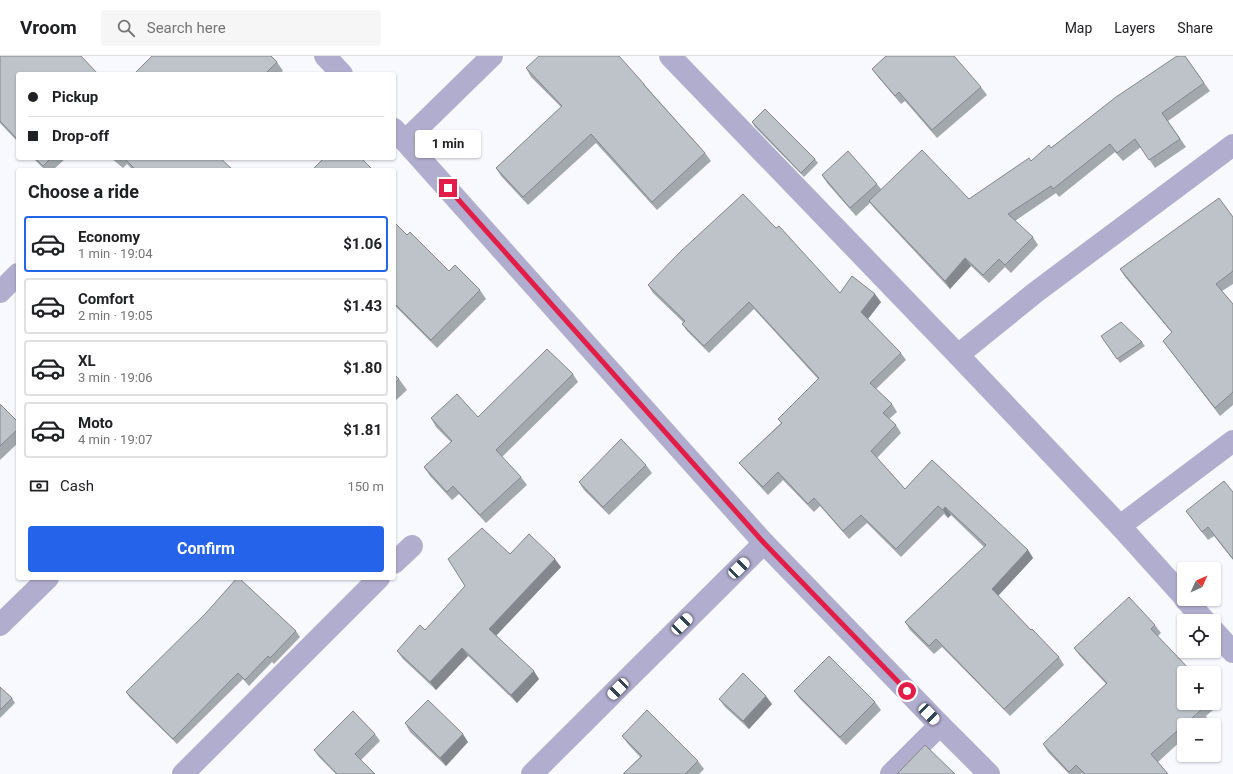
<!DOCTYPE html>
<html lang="en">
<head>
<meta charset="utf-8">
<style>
  body { margin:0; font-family:Roboto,sans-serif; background:#f6f6f6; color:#202124; height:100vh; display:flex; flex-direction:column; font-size:15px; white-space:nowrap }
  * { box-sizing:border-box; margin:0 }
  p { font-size:13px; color:#757577 }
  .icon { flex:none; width:22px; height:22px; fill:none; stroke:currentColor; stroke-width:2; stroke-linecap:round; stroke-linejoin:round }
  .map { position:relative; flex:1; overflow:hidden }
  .side { position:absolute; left:16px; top:112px; width:380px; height:412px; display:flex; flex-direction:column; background:#fff; border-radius:4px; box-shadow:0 1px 3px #0004 }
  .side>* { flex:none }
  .banner { position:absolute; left:16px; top:16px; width:380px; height:88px; border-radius:4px; box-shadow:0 1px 3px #0004; display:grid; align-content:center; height:88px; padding:0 12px; background:#fff }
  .needle { width:26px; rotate:45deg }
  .tools { position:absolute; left:1177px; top:506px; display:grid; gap:8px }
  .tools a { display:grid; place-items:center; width:44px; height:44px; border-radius:4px; background:#fff; box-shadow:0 1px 3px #0004; font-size:20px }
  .end { position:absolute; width:18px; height:18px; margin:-9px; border:5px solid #e11d48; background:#fff; box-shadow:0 0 0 2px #fff }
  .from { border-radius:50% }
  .bubble { position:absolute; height:28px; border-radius:4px; background:#fff; box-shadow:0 1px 3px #0004; font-size:13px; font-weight:700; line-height:28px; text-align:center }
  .car { position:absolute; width:12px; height:24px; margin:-12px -6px; border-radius:5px; box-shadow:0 0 3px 1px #0007; background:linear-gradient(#fff 24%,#345 0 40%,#fff 0 76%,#345 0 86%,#fff 0) }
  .banner b { display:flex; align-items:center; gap:14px; height:38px; font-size:15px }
  .banner b+b { border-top:1px solid #e0e0e0 }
  .banner i { width:10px; height:10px; background:#202124 }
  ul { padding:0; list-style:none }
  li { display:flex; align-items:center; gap:12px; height:56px; margin:0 8px 6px; padding:0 4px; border:2px solid #e0e0e0; border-radius:4px }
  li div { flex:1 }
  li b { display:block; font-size:15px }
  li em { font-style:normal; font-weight:700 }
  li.on { border-color:#2563eb }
  li>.icon { width:36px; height:36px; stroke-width:1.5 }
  h2 { padding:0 12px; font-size:18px; line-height:48px }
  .pay { display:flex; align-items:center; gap:10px; height:44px; padding:0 12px; font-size:15px }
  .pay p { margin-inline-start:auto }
  .primary-button { display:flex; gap:8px; margin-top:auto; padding:8px 12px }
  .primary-button a { flex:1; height:46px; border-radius:4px; background:#2563eb; color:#fff; font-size:16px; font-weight:700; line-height:46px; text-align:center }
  header { display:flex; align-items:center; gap:24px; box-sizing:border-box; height:56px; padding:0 20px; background:#fff; border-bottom:1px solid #e0e0e0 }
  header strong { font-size:19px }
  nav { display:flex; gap:22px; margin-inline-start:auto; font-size:14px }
  .search { width:280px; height:36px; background:#f6f6f6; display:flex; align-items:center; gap:10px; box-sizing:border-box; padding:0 14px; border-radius:4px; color:#757577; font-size:15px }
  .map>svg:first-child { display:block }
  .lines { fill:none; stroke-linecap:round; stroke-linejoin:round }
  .minor { stroke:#b1adce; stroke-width:22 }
  .wall { fill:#a3a8ad }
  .shaded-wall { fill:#84888d }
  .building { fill:#bdc3c9; stroke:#84888d }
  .route { stroke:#e11d48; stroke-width:5 }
</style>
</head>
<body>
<header>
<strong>Vroom</strong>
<div class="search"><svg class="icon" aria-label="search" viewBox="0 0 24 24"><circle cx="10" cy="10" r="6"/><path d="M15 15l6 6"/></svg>Search here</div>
<nav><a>Map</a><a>Layers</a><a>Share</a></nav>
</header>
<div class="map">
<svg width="1233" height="718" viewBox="0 0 1233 718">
  <rect width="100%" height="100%" fill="#f8f9fe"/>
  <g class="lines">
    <g class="minor">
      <path d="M325 0 342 18"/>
      <path d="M670 0 958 299 1120 470 1184 541"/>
      <path d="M394 73 764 487 940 669 989 718"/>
      <path d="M405 85 492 0"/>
      <path d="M0 236 18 218"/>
      <path d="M958 299 1036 236 1233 89"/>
      <path d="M1120 470 1233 385"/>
      <path d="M394 507 412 490"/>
      <path d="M1185 543 1205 565"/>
      <path d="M0 569 48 522"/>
      <path d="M1214 575 1233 596"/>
      <path d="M183 718 379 522"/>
      <path d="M532 718 764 487"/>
      <path d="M891 718 940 669"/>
    </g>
  </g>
  <g class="wall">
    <path d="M0 0 18 18V86L0 67Z"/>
    <path d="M1185 0 1210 35 1168 65 1186 91 1155 112 1141 91 1123 105 1115 96 1059 141 1056 137 1015 165 1033 181 1038 189 1011 217 1005 211 989 227 971 210 950 233 875 153 870 147 856 160 827 127 822 119 877 128 881 133 969 143 1031 105Z"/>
    <path d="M277 6 283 15 279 18H134Z"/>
    <path d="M526 12 644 28 650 35 705 97 711 105 657 154 596 87 528 149 501 120 496 112 561 51 531 21Z"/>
    <path d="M872 13 981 31 987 39 937 82 905 45 901 48 878 21Z"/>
    <path d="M752 66 815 103 818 107 804 121 755 71Z"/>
    <path d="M33 102H66L53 114H45Z"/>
    <path d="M104 102H109L106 104Z"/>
    <path d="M111 102H220L233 114H133L127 108 123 112Z"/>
    <path d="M1233 161V228L1222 235 1233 248V349L1220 360 1163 285 1172 277 1125 221 1120 213Z"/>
    <path d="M394 166 407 179 449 215 480 234 486 243 437 292 396 251 394 253Z"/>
    <path d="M648 229 840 237 881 246 868 263 901 297 906 304 876 333 892 348 897 356 889 363 896 369 901 377 877 402 905 433 932 404 1028 494 1033 502 998 540 1031 574 1059 601 1064 609 1010 660 942 591 934 598 910 574 905 566 984 491 951 459 948 462 944 458 901 501 867 467 849 483 820 450 814 456 783 424 768 439 745 414 739 407 781 367 778 363 818 323 754 253 709 297 687 275 682 268 683 266 653 237Z"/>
    <path d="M1101 280 1142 286 1145 290 1120 307Z"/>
    <path d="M394 318 399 323 407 334 394 346Z"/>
    <path d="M573 318 578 326 502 401 521 421 527 429 486 467 459 438 452 444 430 420 424 411 451 386 436 371 431 362 478 361Z"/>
    <path d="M0 348 18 366V387L0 404Z"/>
    <path d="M646 409 652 417 609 459 584 434 579 426Z"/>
    <path d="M1233 436V504L1214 480 1208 484 1186 455Z"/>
    <path d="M510 498 561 511 496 579 539 623 517 647 468 600 436 634 403 603 397 595 425 574Z"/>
    <path d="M1155 569 1161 577 1158 580 1184 647H1214V640L1220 648 1206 660 1207 662 1199 669H1184V682L1158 706 1168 718H1083L1082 717 1081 718H1069L1048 696 1043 688 1106 628 1080 600 1074 592Z"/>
    <path d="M296 575 300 581 274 608 272 606 249 630 243 623 177 688 130 642 126 636Z"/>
    <path d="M0 631 12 642 15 647 0 662Z"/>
    <path d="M794 635 875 646 881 654 846 689 800 643Z"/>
    <path d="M719 643 772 648 749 673 725 651Z"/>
    <path d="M405 667 468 686 446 710 410 676Z"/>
    <path d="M375 678 380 685 361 704 375 718H336L319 701 314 694Z"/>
    <path d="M622 680 698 705 704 713 699 718H623L640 701 628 688Z"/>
  </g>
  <g class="shaded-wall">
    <path d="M965 202 971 210 950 233 945 225Z"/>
    <path d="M875 238 881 246 867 264 861 256Z"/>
    <path d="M945 451 951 459 948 462 943 454Z"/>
    <path d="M1028 494 1033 502 997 541 992 533Z"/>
    <path d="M555 503 561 511 495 581 489 573Z"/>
    <path d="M462 592 468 600 436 634 430 626Z"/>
    <path d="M534 615 539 623 517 647 511 639Z"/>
    <path d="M766 640 772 648 749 673 743 665Z"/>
    <path d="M463 678 468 686 446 710 440 702Z"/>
  </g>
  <g class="building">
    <path d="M0 0H81L98 18H18V84L0 65Z"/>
    <path d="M152 0H271L277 6 265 18H134Z"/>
    <path d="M539 0H619L644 28V29L705 97 652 146 591 78 523 141 496 112 562 50 526 12Z"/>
    <path d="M886 0H954L981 31 932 74 899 36 895 40 872 13Z"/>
    <path d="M1177 0H1185L1204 27 1162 57 1180 83 1149 104 1135 83 1117 97 1110 88 1053 133 1051 130 1008 158 1033 181 1005 209 999 203 983 219 965 202 945 225 869 145 922 94 969 143 1029 102 1031 105 1049 89 1051 92 1116 41Z"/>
    <path d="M765 53 815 103 801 117 752 66Z"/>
    <path d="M848 95 877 128 850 152 822 119Z"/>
    <path d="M35 102H51L43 110Z"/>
    <path d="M124 102H220L233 114H136Z"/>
    <path d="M324 102H361L371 112 370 114H312Z"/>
    <path d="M743 138 776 172 779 170 840 237 852 220 875 238 861 256 901 297 870 327 892 348 883 357 896 369 871 395 905 433 932 404 1028 494 992 533 1031 574 1032 573 1059 601 1004 653 936 583 929 590 905 566 986 489 945 451 943 454 938 450 896 493 861 459 843 475 814 442 808 448 778 416 763 431 739 407 782 367 778 363 819 322 749 246 704 290 682 268 685 265 648 229 681 195Z"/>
    <path d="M1219 142 1233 161V215L1216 228 1233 248V336L1215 352 1163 285 1172 276 1120 213Z"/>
    <path d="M394 166 407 179 410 176 449 215 455 209 480 234 431 284 394 247Z"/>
    <path d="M1121 266 1142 286 1117 303 1101 280Z"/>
    <path d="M547 293 573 318 496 394 521 421 480 459 453 430 447 436 424 411 452 385 431 362 457 338 478 361Z"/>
    <path d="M394 318 399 323 394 328Z"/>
    <path d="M0 348 18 366V373L0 390Z"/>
    <path d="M621 383 646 409 603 451 579 426Z"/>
    <path d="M1224 425 1233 436V503L1208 471 1202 476 1186 455Z"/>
    <path d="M482 472 510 498 529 478 555 503 489 573 534 615 511 639 462 592 430 626 397 595 420 569 425 574 465 530 448 503Z"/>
    <path d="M237 522H239L296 575 270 602 268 600 245 624 238 617 173 683 126 636 206 557Z"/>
    <path d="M1129 541 1155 569 1151 573 1193 617H1184V647H1206L1200 652 1201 654 1151 698 1168 718H1085L1076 709 1069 716 1043 688 1107 627 1074 592Z"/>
    <path d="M829 600 875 646 840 681 794 635Z"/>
    <path d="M743 617 766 640 743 665 719 643Z"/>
    <path d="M0 631 12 642 0 654Z"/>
    <path d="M428 644 463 678 440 702 405 667Z"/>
    <path d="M647 654 698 705 685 718H623L642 700 622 680Z"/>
    <path d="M353 655 375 678 355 698 375 718H337L314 694Z"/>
    <path d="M925 689 955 718H897Z"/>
  </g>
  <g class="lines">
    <path class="route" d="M448 132 764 487 907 635"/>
  </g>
</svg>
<div class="tools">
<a><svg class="needle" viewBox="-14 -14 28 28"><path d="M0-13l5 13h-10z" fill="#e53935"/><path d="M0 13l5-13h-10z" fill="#757577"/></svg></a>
<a><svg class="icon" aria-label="locate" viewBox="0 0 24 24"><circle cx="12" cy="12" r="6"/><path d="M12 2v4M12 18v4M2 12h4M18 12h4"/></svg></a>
<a>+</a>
<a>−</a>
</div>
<i class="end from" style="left:907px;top:635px"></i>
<i class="end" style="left:448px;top:132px"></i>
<div class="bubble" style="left:415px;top:74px;width:66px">1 min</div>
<i class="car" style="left:739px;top:512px;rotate:46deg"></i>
<i class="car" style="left:682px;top:568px;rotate:45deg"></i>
<i class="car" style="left:618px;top:633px;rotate:225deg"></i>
<i class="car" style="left:929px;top:658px;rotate:136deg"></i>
<div class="banner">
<b><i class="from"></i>Pickup</b>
<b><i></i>Drop-off</b>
</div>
<section class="side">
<h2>Choose a ride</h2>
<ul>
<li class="on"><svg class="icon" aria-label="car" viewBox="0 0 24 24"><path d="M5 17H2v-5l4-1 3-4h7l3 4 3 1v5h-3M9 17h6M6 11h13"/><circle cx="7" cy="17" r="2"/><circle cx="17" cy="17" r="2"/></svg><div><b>Economy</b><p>1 min · 19:04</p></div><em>$1.06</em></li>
<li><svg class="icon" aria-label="car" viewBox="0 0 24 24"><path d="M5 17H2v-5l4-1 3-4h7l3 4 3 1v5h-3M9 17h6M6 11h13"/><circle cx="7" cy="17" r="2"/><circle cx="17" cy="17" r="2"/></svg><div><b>Comfort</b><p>2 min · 19:05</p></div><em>$1.43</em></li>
<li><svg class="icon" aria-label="car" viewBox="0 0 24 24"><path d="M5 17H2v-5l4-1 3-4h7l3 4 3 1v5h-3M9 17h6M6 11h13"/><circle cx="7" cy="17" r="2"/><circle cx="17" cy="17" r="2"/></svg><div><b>XL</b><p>3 min · 19:06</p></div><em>$1.80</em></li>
<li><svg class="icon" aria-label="car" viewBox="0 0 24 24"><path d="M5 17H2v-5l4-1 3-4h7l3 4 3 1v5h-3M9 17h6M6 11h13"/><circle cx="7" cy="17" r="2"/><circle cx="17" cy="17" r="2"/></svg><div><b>Moto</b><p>4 min · 19:07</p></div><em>$1.81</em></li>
</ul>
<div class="pay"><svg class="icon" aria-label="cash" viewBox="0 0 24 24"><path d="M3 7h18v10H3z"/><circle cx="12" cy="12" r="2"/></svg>Cash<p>150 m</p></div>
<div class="primary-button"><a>Confirm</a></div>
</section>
</div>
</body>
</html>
